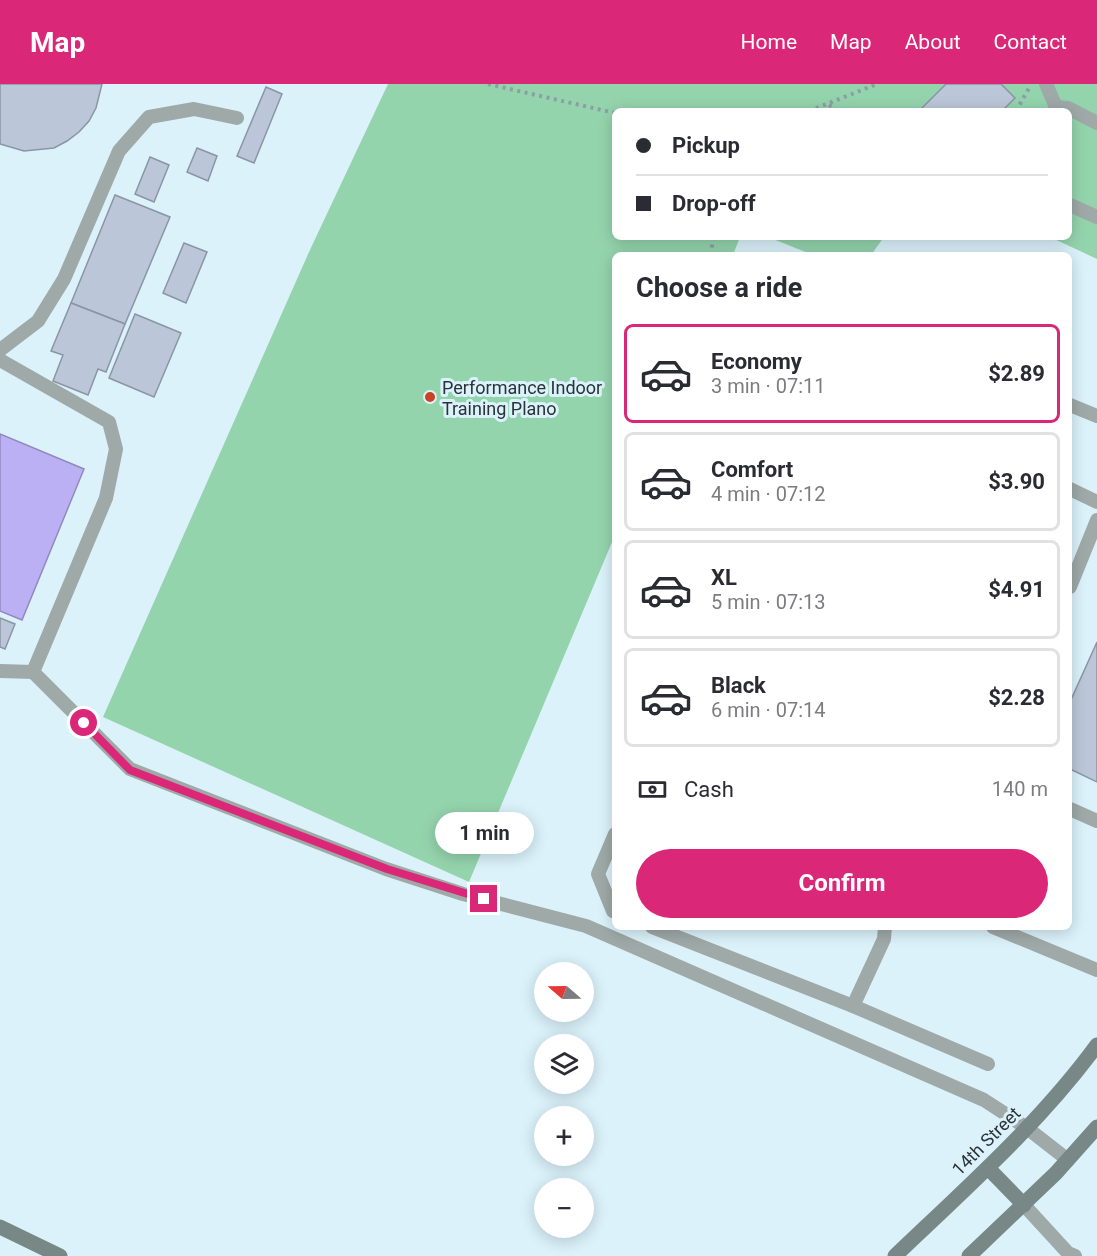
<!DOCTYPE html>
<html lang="en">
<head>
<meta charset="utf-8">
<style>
  body { margin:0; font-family:Roboto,sans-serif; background:#f7f7f7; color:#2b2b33; height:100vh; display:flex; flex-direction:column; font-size:22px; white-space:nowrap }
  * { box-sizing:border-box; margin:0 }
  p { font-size:20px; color:#7c7c81 }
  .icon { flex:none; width:33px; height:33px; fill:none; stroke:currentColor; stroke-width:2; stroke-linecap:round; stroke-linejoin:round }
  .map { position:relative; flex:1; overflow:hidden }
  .side { position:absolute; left:612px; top:168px; width:460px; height:678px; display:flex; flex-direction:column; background:#fff; border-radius:9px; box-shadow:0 3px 15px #0003 }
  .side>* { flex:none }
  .hud { position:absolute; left:612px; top:24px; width:460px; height:132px; border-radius:9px; box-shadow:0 3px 15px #0003; display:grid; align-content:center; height:132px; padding:0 24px; background:#fff }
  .needle { width:39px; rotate:290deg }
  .buttons { position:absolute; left:534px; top:878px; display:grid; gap:12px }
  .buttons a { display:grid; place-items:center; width:60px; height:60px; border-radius:50%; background:#fff; box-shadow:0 3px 15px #0003; font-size:30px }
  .end { position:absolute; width:27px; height:27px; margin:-14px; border:8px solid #db2777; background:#fff; box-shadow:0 0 0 3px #fff }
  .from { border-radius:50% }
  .bubble { position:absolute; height:42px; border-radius:21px; background:#fff; box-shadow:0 3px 15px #0003; font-size:20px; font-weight:700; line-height:42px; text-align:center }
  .hud b { display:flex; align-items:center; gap:21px; height:57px; font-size:22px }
  .hud b+b { border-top:2px solid #e1e1e2 }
  .hud i { width:15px; height:15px; background:#2b2b33 }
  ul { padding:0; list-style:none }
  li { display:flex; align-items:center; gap:18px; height:99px; margin:0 12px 9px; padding:0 12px; border:3px solid #e1e1e2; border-radius:9px }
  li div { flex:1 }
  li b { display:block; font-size:22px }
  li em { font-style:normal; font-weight:700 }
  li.active { border-color:#db2777 }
  li>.icon { width:54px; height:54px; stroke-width:1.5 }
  h2 { padding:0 24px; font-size:27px; line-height:72px }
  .pay { display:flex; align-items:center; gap:15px; height:66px; padding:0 24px; font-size:22px }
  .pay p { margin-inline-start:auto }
  .primary-button { display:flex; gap:12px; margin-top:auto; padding:12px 24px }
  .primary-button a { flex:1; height:69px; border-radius:36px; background:#db2777; color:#fff; font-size:24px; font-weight:700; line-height:69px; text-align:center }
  header { display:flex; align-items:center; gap:36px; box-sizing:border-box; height:84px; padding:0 30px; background:#db2777; color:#fff }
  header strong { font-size:28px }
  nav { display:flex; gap:33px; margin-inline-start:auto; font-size:21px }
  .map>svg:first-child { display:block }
  .green { fill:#94d4ad }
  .water { fill:#bcb0f5; stroke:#908abc; stroke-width:1.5 }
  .building { fill:#bbc6d8; stroke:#8a95a5; stroke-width:1.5 }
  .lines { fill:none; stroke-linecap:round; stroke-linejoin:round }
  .path { stroke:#8d9ea5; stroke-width:4; stroke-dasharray:3 4.5; stroke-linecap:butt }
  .lane { stroke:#9ea9a8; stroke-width:14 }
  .secondary { stroke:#788887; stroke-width:15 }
  .route { stroke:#db2777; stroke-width:8 }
  .poi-dot { fill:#cc4223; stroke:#dbf2fb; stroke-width:2 }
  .labels { text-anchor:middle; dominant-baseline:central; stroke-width:6; stroke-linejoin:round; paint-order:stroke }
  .poi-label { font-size:18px; fill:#2b3337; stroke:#dbf2fb; text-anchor:start }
  .street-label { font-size:18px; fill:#2b3337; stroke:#dbf2fb }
</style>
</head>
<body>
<header>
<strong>Map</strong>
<nav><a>Home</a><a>Map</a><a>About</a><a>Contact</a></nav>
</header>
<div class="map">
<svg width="1097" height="1172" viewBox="0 0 1097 1172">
  <rect width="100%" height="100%" fill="#dbf2fb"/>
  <g class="green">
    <path d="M388 0H1097V175L1050 153H1070V27H615V153H740L733 171H615V451L469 798 103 633 309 168Z"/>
    <path d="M768 153H884L871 171H813Z"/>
  </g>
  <path class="water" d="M0 350 84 385 22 536 0 527Z"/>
  <g class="building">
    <path d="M0 0H102L96 24 89 37 79 48 67 57 54 64 24 67 0 60Z"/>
    <path d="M946 0H1001L1015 14 1002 27H919Z"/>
    <path d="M266 3 282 10 254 79 237 72Z"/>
    <path d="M197 64 217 72 208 97 187 88Z"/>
    <path d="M150 73 169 81 154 118 135 110Z"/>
    <path d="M115 111 170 133 125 240 71 219Z"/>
    <path d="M184 159 207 168 186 219 163 209Z"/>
    <path d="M71 219 125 240 106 288 98 285 88 311 53 297 63 271 51 267Z"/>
    <path d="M135 230 181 249 154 313 109 294Z"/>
    <path d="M0 534 15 540 5 565 0 563Z"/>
    <path d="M1097 558V698L1070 685V618Z"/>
  </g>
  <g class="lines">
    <g class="path">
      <path d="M488 0 615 29"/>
      <path d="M829 21 838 27"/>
      <path d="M809 27 877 0"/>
      <path d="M1016 27 1029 4"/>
      <path d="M711 171 713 153"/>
    </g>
    <g class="lane">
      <path d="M1046 0 1056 23"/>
      <path d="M1054 27 1056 23 1068 24 1097 39"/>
      <path d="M1070 121 1097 133"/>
      <path d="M0 266 38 237 64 195 119 67 149 33 194 25 237 34"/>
      <path d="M0 276 109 338 116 365 106 414 33 588 130 685 386 785 463 810 586 842 984 1016 1027 1044 1068 1076"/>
      <path d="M1070 321 1097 332"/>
      <path d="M1070 405 1097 418"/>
      <path d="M1070 503 1097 436"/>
      <path d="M0 587 33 588"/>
      <path d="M1070 725 1097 737"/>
      <path d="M615 750 598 790 613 827 615 828"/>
      <path d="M652 843 853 922"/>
      <path d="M885 843 884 855 853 922 988 980"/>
      <path d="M993 843 1097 886"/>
      <path d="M1024 1121 1068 1169 1075 1172"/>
    </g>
    <g class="secondary">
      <path d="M988 1084 1024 1121"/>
      <path d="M0 1143 60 1172"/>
      <path d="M895 1172C965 1105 1039 1040 1097 961"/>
      <path d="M969 1172 1056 1089 1097 1043"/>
    </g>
  </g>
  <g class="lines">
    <path class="route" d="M84 639 130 686 387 785 484 815"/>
  </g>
  <circle class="poi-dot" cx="430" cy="313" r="6"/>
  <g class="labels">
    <g class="poi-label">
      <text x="442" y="303">Performance Indoor<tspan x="442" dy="21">Training Plano</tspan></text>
    </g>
    <g class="street-label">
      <text transform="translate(986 1057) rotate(-45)">14th Street</text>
    </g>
  </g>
</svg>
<div class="buttons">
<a><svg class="needle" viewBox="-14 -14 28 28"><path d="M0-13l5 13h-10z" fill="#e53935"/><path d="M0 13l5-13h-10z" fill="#7c7c81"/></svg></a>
<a><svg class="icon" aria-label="layers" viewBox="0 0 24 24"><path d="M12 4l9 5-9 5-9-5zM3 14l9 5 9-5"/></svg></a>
<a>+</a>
<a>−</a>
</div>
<i class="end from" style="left:84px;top:639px"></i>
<i class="end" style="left:484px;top:815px"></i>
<div class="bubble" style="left:435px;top:728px;width:99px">1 min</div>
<div class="hud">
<b><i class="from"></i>Pickup</b>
<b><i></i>Drop-off</b>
</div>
<section class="side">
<h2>Choose a ride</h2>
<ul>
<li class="active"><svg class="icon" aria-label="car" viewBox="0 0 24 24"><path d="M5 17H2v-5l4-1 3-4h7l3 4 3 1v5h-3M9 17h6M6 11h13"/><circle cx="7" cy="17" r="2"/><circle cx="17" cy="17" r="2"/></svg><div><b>Economy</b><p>3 min · 07:11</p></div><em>$2.89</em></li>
<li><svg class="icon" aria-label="car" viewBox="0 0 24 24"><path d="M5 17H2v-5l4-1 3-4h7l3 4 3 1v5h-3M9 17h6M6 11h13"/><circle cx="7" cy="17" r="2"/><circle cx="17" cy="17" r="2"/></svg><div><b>Comfort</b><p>4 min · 07:12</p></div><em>$3.90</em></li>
<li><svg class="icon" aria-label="car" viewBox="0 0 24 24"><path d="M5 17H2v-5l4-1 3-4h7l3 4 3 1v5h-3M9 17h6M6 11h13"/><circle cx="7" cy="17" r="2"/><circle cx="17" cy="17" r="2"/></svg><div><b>XL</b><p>5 min · 07:13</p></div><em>$4.91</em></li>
<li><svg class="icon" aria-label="car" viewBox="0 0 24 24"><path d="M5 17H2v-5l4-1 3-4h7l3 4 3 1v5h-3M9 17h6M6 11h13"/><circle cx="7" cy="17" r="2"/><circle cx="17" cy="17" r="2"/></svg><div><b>Black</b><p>6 min · 07:14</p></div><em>$2.28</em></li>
</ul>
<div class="pay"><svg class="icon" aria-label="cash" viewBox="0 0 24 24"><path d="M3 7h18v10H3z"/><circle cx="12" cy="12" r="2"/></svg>Cash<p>140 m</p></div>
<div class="primary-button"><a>Confirm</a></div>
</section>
</div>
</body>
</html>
